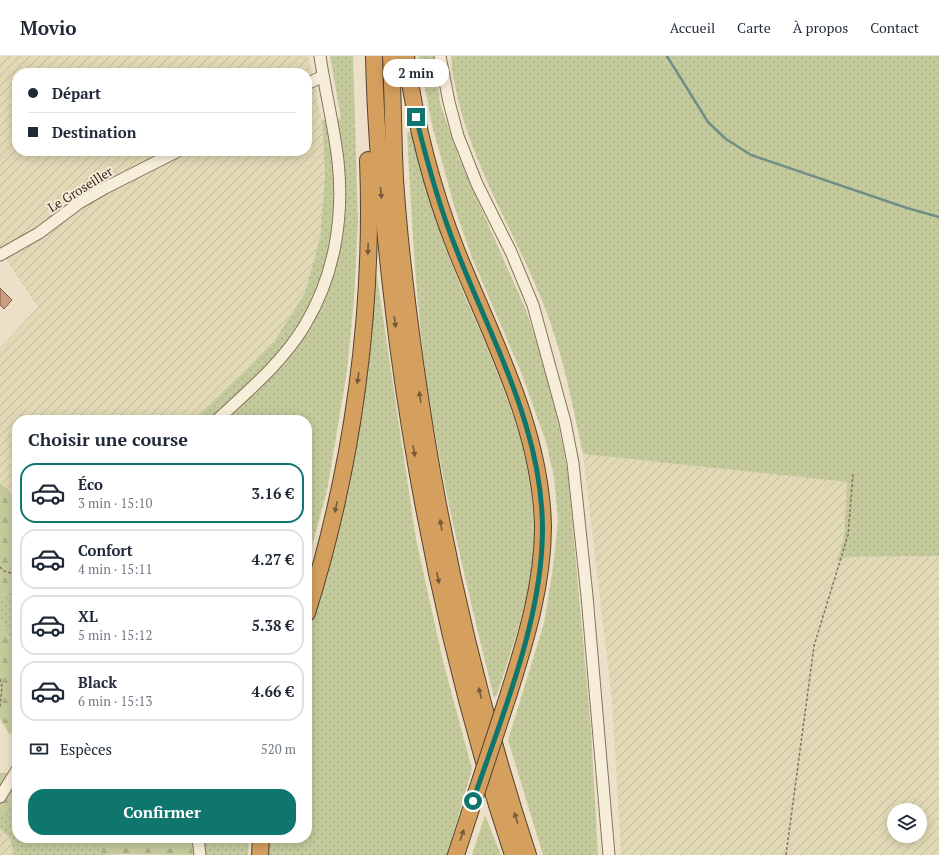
<!DOCTYPE html>
<html lang="fr">
<head>
<meta charset="utf-8">
<style>
  body { margin:0; font-family:"PT Serif",serif; background:#f2f2f3; color:#1f2937; height:100vh; display:flex; flex-direction:column; font-size:15px; white-space:nowrap }
  * { box-sizing:border-box; margin:0 }
  p { font-size:13px; color:#747a83 }
  .icon { flex:none; width:22px; height:22px; fill:none; stroke:currentColor; stroke-width:2; stroke-linecap:round; stroke-linejoin:round }
  .map { position:relative; flex:1; overflow:hidden }
  .sheet { position:absolute; left:12px; top:359px; width:300px; height:428px; display:flex; flex-direction:column; background:#fff; border-radius:16px; box-shadow:0 2px 10px #0003 }
  .sheet>* { flex:none }
  .top-card { position:absolute; left:12px; top:12px; width:300px; height:88px; border-radius:16px; box-shadow:0 2px 10px #0003; display:grid; align-content:center; height:88px; padding:0 16px; background:#fff }
  .buttons { position:absolute; left:887px; top:747px; display:grid; gap:8px }
  .buttons a { display:grid; place-items:center; width:40px; height:40px; border-radius:50%; background:#fff; box-shadow:0 2px 10px #0003; font-size:20px }
  .end { position:absolute; width:18px; height:18px; margin:-9px; border:5px solid #0f766e; background:#fff; box-shadow:0 0 0 2px #fff }
  .from { border-radius:50% }
  .bubble { position:absolute; height:28px; border-radius:14px; background:#fff; box-shadow:0 2px 10px #0003; font-size:13px; font-weight:600; line-height:28px; text-align:center }
  .top-card b { display:flex; align-items:center; gap:14px; height:38px; font-size:15px }
  .top-card b+b { border-top:1px solid #e0e1e3 }
  .top-card i { width:10px; height:10px; background:#1f2937 }
  ul { padding:0; list-style:none }
  li { display:flex; align-items:center; gap:12px; height:60px; margin:0 8px 6px; padding:0 8px; border:2px solid #e0e1e3; border-radius:16px }
  li div { flex:1 }
  li b { display:block; font-size:15px }
  li em { font-style:normal; font-weight:600 }
  li.active { border-color:#0f766e }
  li>.icon { width:36px; height:36px; stroke-width:1.5 }
  h2 { padding:0 16px; font-size:18px; line-height:48px }
  .pay { display:flex; align-items:center; gap:10px; height:44px; padding:0 16px; font-size:15px }
  .pay p { margin-inline-start:auto }
  .primary-button { display:flex; gap:8px; margin-top:auto; padding:8px 16px }
  .primary-button a { flex:1; height:46px; border-radius:16px; background:#0f766e; color:#fff; font-size:16px; font-weight:600; line-height:46px; text-align:center }
  header { display:flex; align-items:center; gap:24px; box-sizing:border-box; height:56px; padding:0 20px; background:#fff; border-bottom:1px solid #e0e1e3 }
  header strong { font-size:19px }
  nav { display:flex; gap:22px; margin-inline-start:auto; font-size:14px }
  .map>svg:first-child { display:block }
  .farmland { fill:url(#farmland-furrows); fill-rule:evenodd }
  .grass { fill:url(#grass-dots) }
  .forest { fill:url(#forest-firs) }
  .lines { fill:none; stroke-linecap:round; stroke-linejoin:round }
  .stream { stroke:#6f8e86; stroke-width:2.5 }
  .building { fill:#c89d80; stroke:#845d45 }
  .minor-casing { stroke:#87735e; stroke-width:13 }
  .highway-casing { stroke:#554232; stroke-width:18 }
  .path { stroke:#87735e; stroke-width:1.5; stroke-dasharray:3 2; stroke-linecap:butt }
  .minor { stroke:#f7eeda; stroke-width:11 }
  .highway { stroke:#d59f5e; stroke-width:16 }
  .highway-bridge-casing { stroke:#554232; stroke-width:18; stroke-linecap:butt }
  .highway-bridge { stroke:#d59f5e; stroke-width:16 }
  .oneway { fill:#775a39 }
  .route { stroke:#0f766e; stroke-width:5 }
  .labels { text-anchor:middle; dominant-baseline:central; stroke-width:4; stroke-linejoin:round; paint-order:stroke }
  .street-label { font-size:13px; fill:#382c20; stroke:#f4ebd7 }
</style>
</head>
<body>
<header>
<strong>Movio</strong>
<nav><a>Accueil</a><a>Carte</a><a>À propos</a><a>Contact</a></nav>
</header>
<div class="map">
<svg width="939" height="799" viewBox="0 0 939 799">
  <defs>
    <pattern id="farmland-furrows" width="10" height="10" patternUnits="userSpaceOnUse"><rect width="10" height="10" fill="#e1d9b5"/><path d="M-1 1l2-2M0 10L10 0M9 11l2-2" fill="none" stroke="#c2ba9b"/></pattern>
    <pattern id="grass-dots" width="8" height="8" patternUnits="userSpaceOnUse"><rect width="8" height="8" fill="#c5ca9c"/><path d="M2 2h.1M6 6h.1" fill="none" stroke="#aaae86" stroke-width="1.8" stroke-linecap="round"/></pattern>
    <pattern id="forest-firs" width="22" height="20" patternUnits="userSpaceOnUse"><rect width="22" height="20" fill="#c5ca9c"/><path d="M5 1l3.5 6h-7zM16 11l3.5 6h-7z" fill="#aaae86"/></pattern>
  </defs>
  <rect width="100%" height="100%" fill="#ece1c8"/>
  <g class="farmland">
    <path d="M0 0H308L322 64 325 119 320 182 305 237 272 289 193 364H17V442L0 427V291L38 251 9 208 0 190ZM17 17H307V95H17Z"/>
    <path d="M583 398 847 426 844 481 837 506 847 501 939 500V799H621L612 645ZM894 754H920V780H894Z"/>
    <path d="M0 773 10 782 14 799H0Z"/>
  </g>
  <g class="grass">
    <path d="M330 0H353L358 165 354 244 347 315 327 435 307 508V364H193L272 289 305 237 320 182 325 119 322 64 341 63Z"/>
    <path d="M419 0H434L440 47 459 102 526 254 548 321 558 366 568 417 591 674 598 799H543L508 684 544 567 553 511 558 465 554 421 546 386 521 316 472 202 455 153 432 69Z"/>
    <path d="M451 0H939V500L847 501 837 506 844 481 847 426 583 398C573 352 564 304 548 260 516 173 459 95 451 0Z"/>
    <path d="M407 76H411C422 121 435 166 452 209 491 307 544 398 532 508 527 553 510 596 497 639L494 642C470 544 446 447 430 347 416 258 412 167 407 76Z"/>
    <path d="M376 214 416 483 443 605 472 713 447 799H268V782H307V580L350 429 369 302Z"/>
    <path d="M17 533V581L11 585 0 566V540Z"/>
    <path d="M17 739V782H126L101 791V798L123 799H14L10 782 0 773V761Z"/>
    <path d="M485 759 501 799H472Z"/>
    <path d="M190 782H249L248 799H193Z"/>
  </g>
  <g class="forest">
    <path d="M0 427 17 442V533L0 540Z"/>
    <path d="M0 566 10 584 17 581V677L9 678 0 662Z"/>
    <path d="M17 716V739L0 761V717Z"/>
    <path d="M126 782H190L193 799 101 798V791Z"/>
  </g>
  <g class="lines">
    <path class="stream" d="M667 0 708 66 726 83 751 99 907 152 939 161"/>
  </g>
  <path class="building" d="M0 232 12 244 4 253 0 249Z"/>
  <g class="lines">
    <g class="minor-casing">
      <g id="minor">
        <path d="M440 0 449 46 458 80 477 128 511 196 533 249 565 366 573 407 587 540 609 799"/>
        <path d="M307 28 323 20"/>
        <path d="M0 199 39 177 79 147 105 132 178 95"/>
        <path d="M217 364C248 335 283 306 305 269 335 219 344 161 338 105 334 70 325 35 320 0"/>
        <path d="M0 741 17 714"/>
        <path d="M198 782 200 799"/>
      </g>
    </g>
    <g class="highway-casing">
      <g id="highway">
        <path d="M374 0C376 97 386 193 398 289 421 462 458 634 513 799"/>
        <path d="M391 0C393 41 393 82 395 123 399 186 407 250 416 314 439 479 476 641 528 799"/>
        <path d="M406 0C415 67 432 133 457 196 493 285 541 373 543 471 543 528 526 583 509 637"/>
        <path d="M307 557C353 411 374 256 368 104"/>
        <path d="M260 799 261 782"/>
        <path d="M456 799 469 759"/>
      </g>
    </g>
    <g class="path">
      <path d="M0 511 4 515 17 519"/>
      <path d="M0 623 2 631 0 651"/>
      <path d="M786 799 814 590 848 479 853 418"/>
    </g>
    <use href="#minor" class="minor"/>
    <use href="#highway" class="highway"/>
    <g class="highway-bridge-casing">
      <path id="highway-bridge" d="M469 759 509 637"/>
    </g>
    <use href="#highway-bridge" class="highway-bridge"/>
  </g>
  <defs><path id="oneway-solid" d="M-6-.8H1V-3.2L6.5 0L1 3.2V.8H-6Z"/></defs>
  <g class="oneway">
    <use href="#oneway-solid" transform="translate(381 137) rotate(85)"/>
    <use href="#oneway-solid" transform="translate(368 193) rotate(92)"/>
    <use href="#oneway-solid" transform="translate(395 266) rotate(82)"/>
    <use href="#oneway-solid" transform="translate(358 322) rotate(98)"/>
    <use href="#oneway-solid" transform="translate(420 341) rotate(-98)"/>
    <use href="#oneway-solid" transform="translate(414 395) rotate(80)"/>
    <use href="#oneway-solid" transform="translate(336 451) rotate(102)"/>
    <use href="#oneway-solid" transform="translate(441 469) rotate(-100)"/>
    <use href="#oneway-solid" transform="translate(438 522) rotate(78)"/>
    <use href="#oneway-solid" transform="translate(480 637) rotate(-105)"/>
    <use href="#oneway-solid" transform="translate(516 762) rotate(-107)"/>
    <use href="#oneway-solid" transform="translate(462 779) rotate(-71)"/>
  </g>
  <g class="lines">
    <path class="route" d="M416 61C427 106 439 151 457 195 494 290 548 383 542 489 538 574 500 665 473 745"/>
  </g>
  <g class="labels">
    <g class="street-label">
      <text transform="translate(80 133) rotate(-32)">Le Groseiller</text>
    </g>
  </g>
</svg>
<div class="buttons">
<a><svg class="icon" aria-label="layers" viewBox="0 0 24 24"><path d="M12 4l9 5-9 5-9-5zM3 14l9 5 9-5"/></svg></a>
</div>
<i class="end from" style="left:473px;top:745px"></i>
<i class="end" style="left:416px;top:61px"></i>
<div class="bubble" style="left:383px;top:3px;width:66px">2 min</div>
<div class="top-card">
<b><i class="from"></i>Départ</b>
<b><i></i>Destination</b>
</div>
<section class="sheet">
<h2>Choisir une course</h2>
<ul>
<li class="active"><svg class="icon" aria-label="car" viewBox="0 0 24 24"><path d="M5 17H2v-5l4-1 3-4h7l3 4 3 1v5h-3M9 17h6M6 11h13"/><circle cx="7" cy="17" r="2"/><circle cx="17" cy="17" r="2"/></svg><div><b>Éco</b><p>3 min · 15:10</p></div><em>3.16 €</em></li>
<li><svg class="icon" aria-label="car" viewBox="0 0 24 24"><path d="M5 17H2v-5l4-1 3-4h7l3 4 3 1v5h-3M9 17h6M6 11h13"/><circle cx="7" cy="17" r="2"/><circle cx="17" cy="17" r="2"/></svg><div><b>Confort</b><p>4 min · 15:11</p></div><em>4.27 €</em></li>
<li><svg class="icon" aria-label="car" viewBox="0 0 24 24"><path d="M5 17H2v-5l4-1 3-4h7l3 4 3 1v5h-3M9 17h6M6 11h13"/><circle cx="7" cy="17" r="2"/><circle cx="17" cy="17" r="2"/></svg><div><b>XL</b><p>5 min · 15:12</p></div><em>5.38 €</em></li>
<li><svg class="icon" aria-label="car" viewBox="0 0 24 24"><path d="M5 17H2v-5l4-1 3-4h7l3 4 3 1v5h-3M9 17h6M6 11h13"/><circle cx="7" cy="17" r="2"/><circle cx="17" cy="17" r="2"/></svg><div><b>Black</b><p>6 min · 15:13</p></div><em>4.66 €</em></li>
</ul>
<div class="pay"><svg class="icon" aria-label="cash" viewBox="0 0 24 24"><path d="M3 7h18v10H3z"/><circle cx="12" cy="12" r="2"/></svg>Espèces<p>520 m</p></div>
<div class="primary-button"><a>Confirmer</a></div>
</section>
</div>
</body>
</html>
